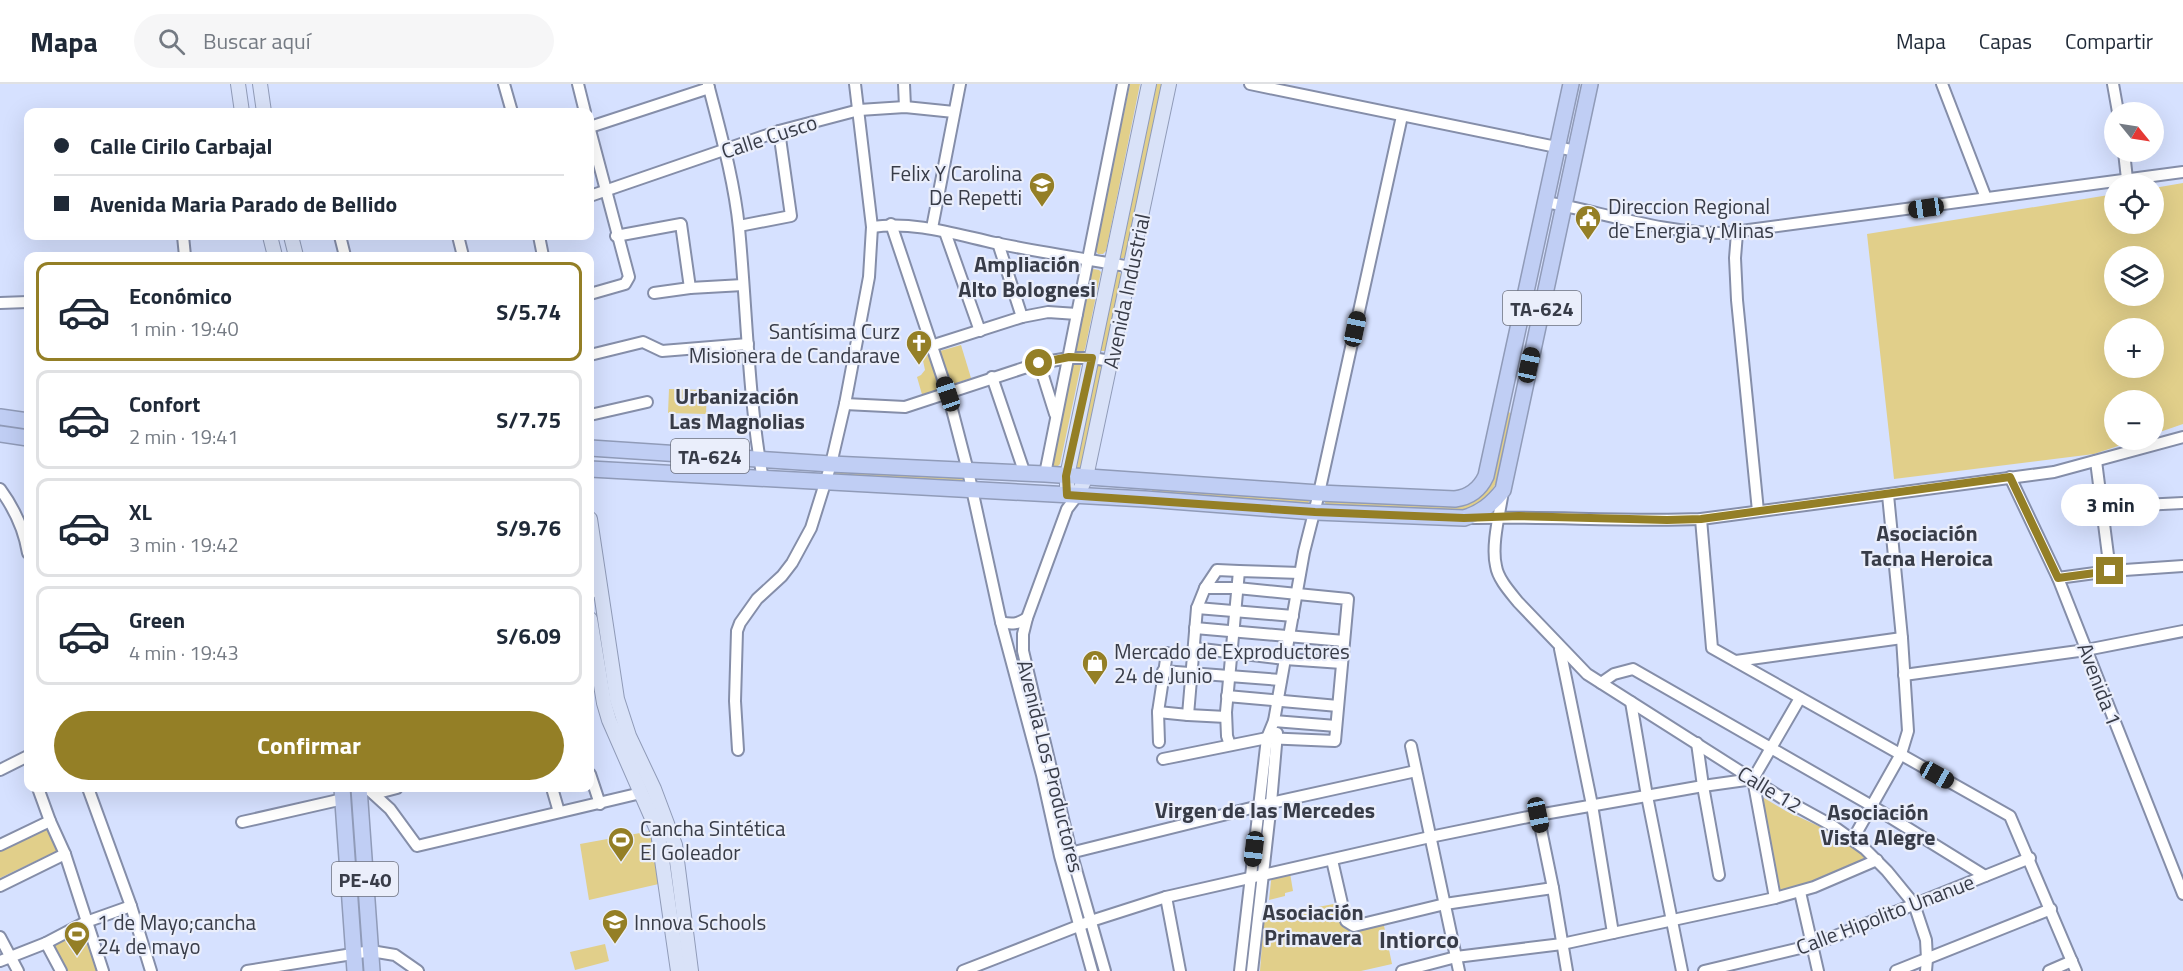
<!DOCTYPE html>
<html lang="es">
<head>
<meta charset="utf-8">
<style>
  body { margin:0; font-family:"Titillium Web",sans-serif; background:#f6f6f7; color:#1f2937; height:100vh; display:flex; flex-direction:column; font-size:22px; white-space:nowrap }
  * { box-sizing:border-box; margin:0 }
  p { font-size:20px; color:#747a83 }
  .icon { flex:none; width:33px; height:33px; fill:none; stroke:currentColor; stroke-width:2; stroke-linecap:round; stroke-linejoin:round }
  .map { position:relative; flex:1; overflow:hidden }
  .sheet { position:absolute; left:24px; top:168px; width:570px; height:540px; display:flex; flex-direction:column; background:#fff; border-radius:12px; box-shadow:0 6px 24px #0002 }
  .sheet>* { flex:none }
  .top-card { position:absolute; left:24px; top:24px; width:570px; height:132px; border-radius:12px; box-shadow:0 6px 24px #0002; display:grid; align-content:center; height:132px; padding:0 30px; background:#fff }
  .needle { width:39px; rotate:120deg }
  .buttons { position:absolute; left:2104px; top:18px; display:grid; gap:12px }
  .buttons a { display:grid; place-items:center; width:60px; height:60px; border-radius:50%; background:#fff; box-shadow:0 6px 24px #0002; font-size:30px }
  .end { position:absolute; width:27px; height:27px; margin:-14px; border:8px solid #947f26; background:#fff; box-shadow:0 0 0 3px #fff }
  .from { border-radius:50% }
  .bubble { position:absolute; height:42px; border-radius:21px; background:#fff; box-shadow:0 6px 24px #0002; font-size:20px; font-weight:700; line-height:42px; text-align:center }
  .car { position:absolute; width:18px; height:36px; margin:-18px -9px; border-radius:8px; box-shadow:0 0 4px 2px #0007; background:linear-gradient(#222 24%,#8ab4d8 0 40%,#222 0 76%,#8ab4d8 0 86%,#222 0) }
  .top-card b { display:flex; align-items:center; gap:21px; height:57px; font-size:22px }
  .top-card b+b { border-top:2px solid #e0e1e3 }
  .top-card i { width:15px; height:15px; background:#1f2937 }
  ul { padding:10px 0 0; list-style:none }
  li { display:flex; align-items:center; gap:18px; height:99px; margin:0 12px 9px; padding:0 18px; border:3px solid #e0e1e3; border-radius:12px }
  li div { flex:1 }
  li b { display:block; font-size:22px }
  li em { font-style:normal; font-weight:700 }
  li.selected { border-color:#947f26 }
  li>.icon { width:54px; height:54px; stroke-width:1.5 }
  .action { display:flex; gap:12px; margin-top:auto; padding:12px 30px }
  .action a { flex:1; height:69px; border-radius:36px; background:#947f26; color:#fff; font-size:24px; font-weight:700; line-height:69px; text-align:center }
  header { display:flex; align-items:center; gap:36px; box-sizing:border-box; height:84px; padding:0 30px; background:#fff; border-bottom:2px solid #e0e1e3 }
  header strong { font-size:28px }
  nav { display:flex; gap:33px; margin-inline-start:auto; font-size:21px }
  .search { width:420px; height:54px; background:#f6f6f7; display:flex; align-items:center; gap:15px; box-sizing:border-box; padding:0 21px; border-radius:33px; color:#747a83; font-size:22px }
  .map>svg:first-child { display:block }
  .green { fill:#e1cf8a; fill-rule:evenodd }
  .lines { fill:none; stroke-linecap:round; stroke-linejoin:round }
  .minor-casing { stroke:#858ea9; stroke-width:14 }
  .major-casing { stroke:#909bb8; stroke-width:16 }
  .highway-casing { stroke:#909bb8; stroke-width:18 }
  .minor { stroke:#fff; stroke-width:10 }
  .major { stroke:#d9e2f8; stroke-width:14 }
  .highway { stroke:#c0cef4; stroke-width:15 }
  .route { stroke:#947f26; stroke-width:8 }
  .labels { text-anchor:middle; dominant-baseline:central; stroke-width:4.5; stroke-linejoin:round; paint-order:stroke }
  .shield { fill:#eaeefb; stroke:#6d717e; stroke-width:1.5 }
  .shield-label { font-size:20px; font-weight:bold; fill:#383c48 }
  .street-label { font-size:21px; fill:#383c48; stroke:#eaeefb }
  .poi-label { font-size:21px; fill:#383c48; stroke:#eaeefb; text-anchor:start }
  .neighbourhood-label { font-size:22px; font-weight:bold; fill:#383c48; stroke:#eaeefb }
  .quarter-label { font-size:24px; font-weight:bold; fill:#383c48; stroke:#eaeefb }
</style>
</head>
<body>
<header>
<strong>Mapa</strong>
<div class="search"><svg class="icon" aria-label="search" viewBox="0 0 24 24"><circle cx="10" cy="10" r="6"/><path d="M15 15l6 6"/></svg>Buscar aquí</div>
<nav><a>Mapa</a><a>Capas</a><a>Compartir</a></nav>
</header>
<div class="map">
<svg width="2183" height="887" viewBox="0 0 2183 887">
  <rect width="100%" height="100%" fill="#d6e1ff"/>
  <g class="green">
    <path d="M1130 0H1140L1106 167 1103 170H1098L1095 166Z"/>
    <path d="M1154 0H1164L1128 170 1124 174H1120L1118 168Z"/>
    <path d="M2183 99V340L2154 350V316H2115V356H2136L2094 370 1894 395 1867 150 2115 110V140H2154V104ZM2115 172H2154V212H2115ZM2115 244H2154V284H2115Z"/>
    <path d="M1093 185 1099 186 1101 188 1085 265 1083 268H1078L1075 264 1090 189Z"/>
    <path d="M1117 186 1123 192 1109 263 1105 267H1100L1098 263Z"/>
    <path d="M961 261 971 294 951 301 940 267Z"/>
    <path d="M929 265 942 307 923 314 917 293 921 291 925 286 922 272Z"/>
    <path d="M1073 278 1079 279 1081 281 1060 380 1058 382H1053L1050 378 1070 282Z"/>
    <path d="M1102 279 1105 283 1081 384H1076L1074 380 1095 280Z"/>
    <path d="M669 305 707 306 706 330 668 329Z"/>
    <path d="M1506 326 1513 331C1504 371 1505 416 1459 429L1328 422 1325 419V415L1467 418Z"/>
    <path d="M839 385 960 392 963 394V398L836 393 835 388Z"/>
    <path d="M1156 403 1308 414 1309 418 1306 421 1153 411 1152 406Z"/>
    <path d="M1759 711 1786 727 1838 751 1866 774 1862 779 1806 802 1777 810Z"/>
    <path d="M48 735 59 766 0 794V758Z"/>
    <path d="M651 747 663 799 589 816 580 760Z"/>
    <path d="M1290 789 1293 807 1285 809V812L1269 816 1271 797 1273 792Z"/>
    <path d="M1339 819 1344 844 1383 837 1392 880 1361 887H1260L1264 833Z"/>
    <path d="M82 844 97 887H67L53 859Z"/>
    <path d="M605 860 609 877 575 886 570 868Z"/>
  </g>
  <g class="lines">
    <g class="minor-casing">
      <g id="minor">
        <path d="M504 0 512 28"/>
        <path d="M578 0 585 28"/>
        <path d="M708 0C720 47 734 95 739 144 747 228 748 313 763 396"/>
        <path d="M904 0 905 23"/>
        <path d="M1250 0 1576 67"/>
        <path d="M1942 0 1986 114"/>
        <path d="M2113 0 2118 28"/>
        <path d="M590 43 709 4"/>
        <path d="M590 46 629 193 625 200 590 210"/>
        <path d="M2124 68 2127 95"/>
        <path d="M590 112 779 47 859 26 905 23 954 28"/>
        <path d="M1546 118C1605 129 1665 150 1726 149L2183 88"/>
        <path d="M891 140 948 310 968 387 1001 538 1042 691 1060 772 1092 887"/>
        <path d="M739 142 791 132 779 47"/>
        <path d="M872 143C914 137 954 150 995 159 1040 168 1085 175 1131 183"/>
        <path d="M932 144 960 0"/>
        <path d="M945 148 980 247"/>
        <path d="M1737 149 1735 174 1737 216 1758 427"/>
        <path d="M183 152 185 172"/>
        <path d="M340 152 345 172"/>
        <path d="M458 152 463 172"/>
        <path d="M539 152 543 172"/>
        <path d="M616 152 681 140 690 204"/>
        <path d="M998 159 1022 233"/>
        <path d="M654 209 690 204 743 201"/>
        <path d="M0 219 28 218"/>
        <path d="M931 262 1022 233 1048 228 1077 230"/>
        <path d="M590 271 643 258 662 267 748 260"/>
        <path d="M1039 279 1055 330"/>
        <path d="M992 293 1025 390"/>
        <path d="M845 320 905 323 1039 279 1069 274H1092L1111 277"/>
        <path d="M590 331 647 318"/>
        <path d="M2096 377 2110 487"/>
        <path d="M1045 390 1123 0"/>
        <path d="M2010 393 2058 494 2183 810"/>
        <path d="M0 405C14 424 24 445 28 469"/>
        <path d="M1503 407C1500 428 1491 461 1496 482 1498 495 1510 508 1518 518L1587 590 1782 714 1833 742 1865 765 1887 787 1914 820 1926 856 1927 875 1926 887"/>
        <path d="M1077 412 1067 425 1027 534 1023 550V567L1071 768 1105 887"/>
        <path d="M2102 423 2183 419"/>
        <path d="M1470 434C1547 432 1624 438 1701 435L2054 388 2183 353"/>
        <path d="M1701 435 1712 564 2010 732 2076 887"/>
        <path d="M2058 494 2110 487 2183 482"/>
        <path d="M1205 504 1217 486 1239 487"/>
        <path d="M590 509 599 506"/>
        <path d="M1197 524 1293 532"/>
        <path d="M1001 538C1012 541 1018 540 1027 534"/>
        <path d="M1195 544 1344 557"/>
        <path d="M1194 564 1285 575 1342 579"/>
        <path d="M1560 565 1592 721 1613 849"/>
        <path d="M1736 577 1902 554"/>
        <path d="M1163 587 1281 596"/>
        <path d="M1904 591 2086 566 2183 547"/>
        <path d="M1601 599 1614 590 1633 585 1872 722 1985 792"/>
        <path d="M1227 612 1338 622"/>
        <path d="M1631 618 1647 712 1682 887"/>
        <path d="M1158 628 1188 631 1197 524 1205 504H1237L1348 515 1335 657 1267 654 1163 675"/>
        <path d="M1188 631 1226 633"/>
        <path d="M1274 637 1336 642"/>
        <path d="M1159 658 1158 628 1167 569"/>
        <path d="M1697 659 1703 702 1719 791"/>
        <path d="M1230 661 1227 652 1226 628 1239 487 1300 489"/>
        <path d="M1411 662 1459 887"/>
        <path d="M738 666 735 617 737 547 740 539 757 515 782 492 792 479 811 444 831 380 845 320 869 193 872 143 855 0"/>
        <path d="M0 686 28 672"/>
        <path d="M590 690 600 720"/>
        <path d="M38 704 50 737 65 770 103 887"/>
        <path d="M88 704 131 822 151 887"/>
        <path d="M367 704 390 725 417 762 641 709"/>
        <path d="M552 704 559 728"/>
        <path d="M374 710 397 704"/>
        <path d="M1538 731 1553 804 1567 887"/>
        <path d="M242 738 343 715"/>
        <path d="M1853 755 1901 670 1908 647 1902 554 1888 411"/>
        <path d="M0 761 50 737"/>
        <path d="M1066 770 1271 719 1416 687"/>
        <path d="M1332 776 1346 837 1354 842 1445 820 1553 804"/>
        <path d="M0 802 65 770"/>
        <path d="M1800 808 1818 887"/>
        <path d="M1166 813 1180 887"/>
        <path d="M1775 814 1753 695 1800 614"/>
        <path d="M0 853 18 887"/>
        <path d="M46 859 61 887"/>
        <path d="M0 877 46 859 86 838 131 822"/>
        <path d="M247 887 371 867 395 871 418 887"/>
        <path d="M963 887 1091 837 1166 813 1430 753 1538 731 1703 702 1753 695"/>
        <path d="M1240 887 1267 654 1274 637 1304 468 1319 409 1402 32"/>
        <path d="M1252 887 1271 719 1277 649"/>
        <path d="M1402 887 1456 873 1562 860 1775 814 1814 803 1877 776"/>
        <path d="M1704 887 1813 861 2030 774"/>
        <path d="M1896 887 2051 825"/>
        <path d="M2049 887 2072 877"/>
      </g>
    </g>
    <g class="major-casing">
      <g id="major">
        <path d="M238 0 242 28"/>
        <path d="M260 0 264 28"/>
        <path d="M270 152 275 172"/>
        <path d="M291 152 296 172"/>
        <path d="M1067 411V392L1149 0"/>
        <path d="M1077 412 1086 393 1169 0"/>
        <path d="M590 435 617 615 629 652 654 705 675 761 691 887"/>
        <path d="M590 535 604 619 609 636 658 748 678 887"/>
      </g>
    </g>
    <g class="highway-casing">
      <g id="highway">
        <path d="M0 333 28 337"/>
        <path d="M0 350 28 354"/>
        <path d="M590 364 831 380 1045 390 1319 409 1455 415C1470 413 1480 405 1486 392L1571 0"/>
        <path d="M590 385 1145 415 1315 428 1464 434C1481 429 1492 420 1503 406L1590 0"/>
        <path d="M342 704 355 887"/>
        <path d="M359 704 372 887"/>
      </g>
    </g>
    <use href="#minor" class="minor"/>
    <use href="#major" class="major"/>
    <use href="#highway" class="highway"/>
  </g>
  <g class="lines">
    <path class="route" d="M1039 279 1069 273 1092 274 1066 392 1067 411 1315 428 1464 434 1519 432 1667 436 1701 435 2010 393 2058 494 2110 487"/>
  </g>
  <defs>
    <g id="school-pin" transform="scale(1.35)"><path d="M0 17L-7.5 6A9.5 9.5 0 1 1 7.5 6Z" fill="#947f26" stroke="#eaeefb"/><path d="M0-5L7-2L0 1L-7-2ZM-4 1L0 2.5L4 1V4Q0 6-4 4Z" fill="#fff"/></g>
    <g id="civic-pin" transform="scale(1.35)"><path d="M0 17L-7.5 6A9.5 9.5 0 1 1 7.5 6Z" fill="#947f26" stroke="#eaeefb"/><path d="M-.6-6.5H3V-4.5H.6V-3L4-1V1h2V6H-6V1h2V-1L-.6-3ZM-1.2 2.5V6h2.4V2.5Z" fill="#fff"/></g>
    <g id="church-pin" transform="scale(1.35)"><path d="M0 17L-7.5 6A9.5 9.5 0 1 1 7.5 6Z" fill="#947f26" stroke="#eaeefb"/><path d="M-1.2-6h2.4v3.5h3.3v2.4h-3.3V6h-2.4V-.1h-3.3v-2.4h3.3Z" fill="#fff"/></g>
    <g id="shop-pin" transform="scale(1.35)"><path d="M0 17L-7.5 6A9.5 9.5 0 1 1 7.5 6Z" fill="#947f26" stroke="#eaeefb"/><path d="M-5-2.5h2.3a2.7 3.5 0 0 1 5.4 0H5L5.5 6h-11ZM-1.5-2.5h3a1.5 2.3 0 0 0-3 0Z" fill="#fff"/></g>
    <g id="stadium-pin" transform="scale(1.35)"><path d="M0 17L-7.5 6A9.5 9.5 0 1 1 7.5 6Z" fill="#947f26" stroke="#eaeefb"/><path d="M0-5a6.5 5 0 1 0 0 10a6.5 5 0 1 0 0-10ZM-3.5-1.8h7v3.6h-7Z" fill="#fff"/></g>
  </defs>
  <g fill-rule="evenodd">
    <use href="#school-pin" x="1042" y="101"/>
    <use href="#civic-pin" x="1588" y="134"/>
    <use href="#church-pin" x="919" y="259"/>
    <use href="#shop-pin" x="1095" y="579"/>
    <use href="#stadium-pin" x="621" y="756"/>
    <use href="#school-pin" x="615" y="838"/>
    <use href="#stadium-pin" x="77" y="850"/>
  </g>
  <g class="labels">
    <g class="shield">
      <rect x="1503" y="207" width="78" height="34" rx="4.5"/>
      <rect x="671" y="355" width="78" height="34" rx="4.5"/>
      <rect x="332" y="778" width="66" height="34" rx="4.5"/>
    </g>
    <g class="shield-label">
      <text x="1542" y="224">TA-624</text>
      <text x="710" y="372">TA-624</text>
      <text x="365" y="795">PE-40</text>
    </g>
    <g class="street-label">
      <text transform="translate(769 52) rotate(-18)">Calle Cusco</text>
      <text transform="translate(1126 207) rotate(-78)">Avenida Industrial</text>
      <text transform="translate(2100 600) rotate(69)">Avenida 1</text>
      <text transform="translate(1051 682) rotate(76)">Avenida Los Productores</text>
      <text transform="translate(1770 705) rotate(31)">Calle 12</text>
      <text transform="translate(1885 830) rotate(-21)">Calle Hipolito Unanue</text>
    </g>
    <g class="poi-label">
      <text x="1022" y="89" text-anchor="end">Felix Y Carolina<tspan x="1022" dy="24">De Repetti</tspan></text>
      <text x="1608" y="122">Direccion Regional<tspan x="1608" dy="24">de Energia y Minas</tspan></text>
      <text x="900" y="247" text-anchor="end">Santísima Curz<tspan x="900" dy="24">Misionera de Candarave</tspan></text>
      <text x="1114" y="567">Mercado de Exproductores<tspan x="1114" dy="24">24 de Junio</tspan></text>
      <text x="640" y="744">Cancha Sintética<tspan x="640" dy="24">El Goleador</tspan></text>
      <text x="97" y="838">1 de Mayo;cancha<tspan x="97" dy="24">24 de mayo</tspan></text>
      <text x="634" y="838">Innova Schools</text>
    </g>
    <g class="neighbourhood-label">
      <text x="1027" y="180">Ampliación<tspan x="1027" dy="25">Alto Bolognesi</tspan></text>
      <text x="737" y="312">Urbanización<tspan x="737" dy="25">Las Magnolias</tspan></text>
      <text x="1927" y="449">Asociación<tspan x="1927" dy="25">Tacna Heroica</tspan></text>
      <text x="1265" y="726">Virgen de las Mercedes</text>
      <text x="1878" y="728">Asociación<tspan x="1878" dy="25">Vista Alegre</tspan></text>
      <text x="1313" y="828">Asociación<tspan x="1313" dy="25">Primavera</tspan></text>
    </g>
    <g class="quarter-label">
      <text x="1419" y="855">Intiorco</text>
    </g>
  </g>
</svg>
<div class="buttons">
<a><svg class="needle" viewBox="-14 -14 28 28"><path d="M0-13l5 13h-10z" fill="#e53935"/><path d="M0 13l5-13h-10z" fill="#747a83"/></svg></a>
<a><svg class="icon" aria-label="locate" viewBox="0 0 24 24"><circle cx="12" cy="12" r="6"/><path d="M12 2v4M12 18v4M2 12h4M18 12h4"/></svg></a>
<a><svg class="icon" aria-label="layers" viewBox="0 0 24 24"><path d="M12 4l9 5-9 5-9-5zM3 14l9 5 9-5"/></svg></a>
<a>+</a>
<a>−</a>
</div>
<i class="end from" style="left:1039px;top:279px"></i>
<i class="end" style="left:2110px;top:487px"></i>
<div class="bubble" style="left:2061px;top:400px;width:99px">3 min</div>
<i class="car" style="left:1926px;top:124px;rotate:262deg"></i>
<i class="car" style="left:1355px;top:245px;rotate:12deg"></i>
<i class="car" style="left:1529px;top:281px;rotate:12deg"></i>
<i class="car" style="left:948px;top:310px;rotate:341deg"></i>
<i class="car" style="left:1937px;top:691px;rotate:119deg"></i>
<i class="car" style="left:1538px;top:731px;rotate:168deg"></i>
<i class="car" style="left:1254px;top:765px;rotate:187deg"></i>
<div class="top-card">
<b><i class="from"></i>Calle Cirilo Carbajal</b>
<b><i></i>Avenida Maria Parado de Bellido</b>
</div>
<section class="sheet">
<ul>
<li class="selected"><svg class="icon" aria-label="car" viewBox="0 0 24 24"><path d="M5 17H2v-5l4-1 3-4h7l3 4 3 1v5h-3M9 17h6M6 11h13"/><circle cx="7" cy="17" r="2"/><circle cx="17" cy="17" r="2"/></svg><div><b>Económico</b><p>1 min · 19:40</p></div><em>S/5.74</em></li>
<li><svg class="icon" aria-label="car" viewBox="0 0 24 24"><path d="M5 17H2v-5l4-1 3-4h7l3 4 3 1v5h-3M9 17h6M6 11h13"/><circle cx="7" cy="17" r="2"/><circle cx="17" cy="17" r="2"/></svg><div><b>Confort</b><p>2 min · 19:41</p></div><em>S/7.75</em></li>
<li><svg class="icon" aria-label="car" viewBox="0 0 24 24"><path d="M5 17H2v-5l4-1 3-4h7l3 4 3 1v5h-3M9 17h6M6 11h13"/><circle cx="7" cy="17" r="2"/><circle cx="17" cy="17" r="2"/></svg><div><b>XL</b><p>3 min · 19:42</p></div><em>S/9.76</em></li>
<li><svg class="icon" aria-label="car" viewBox="0 0 24 24"><path d="M5 17H2v-5l4-1 3-4h7l3 4 3 1v5h-3M9 17h6M6 11h13"/><circle cx="7" cy="17" r="2"/><circle cx="17" cy="17" r="2"/></svg><div><b>Green</b><p>4 min · 19:43</p></div><em>S/6.09</em></li>
</ul>
<div class="action"><a>Confirmar</a></div>
</section>
</div>
</body>
</html>
